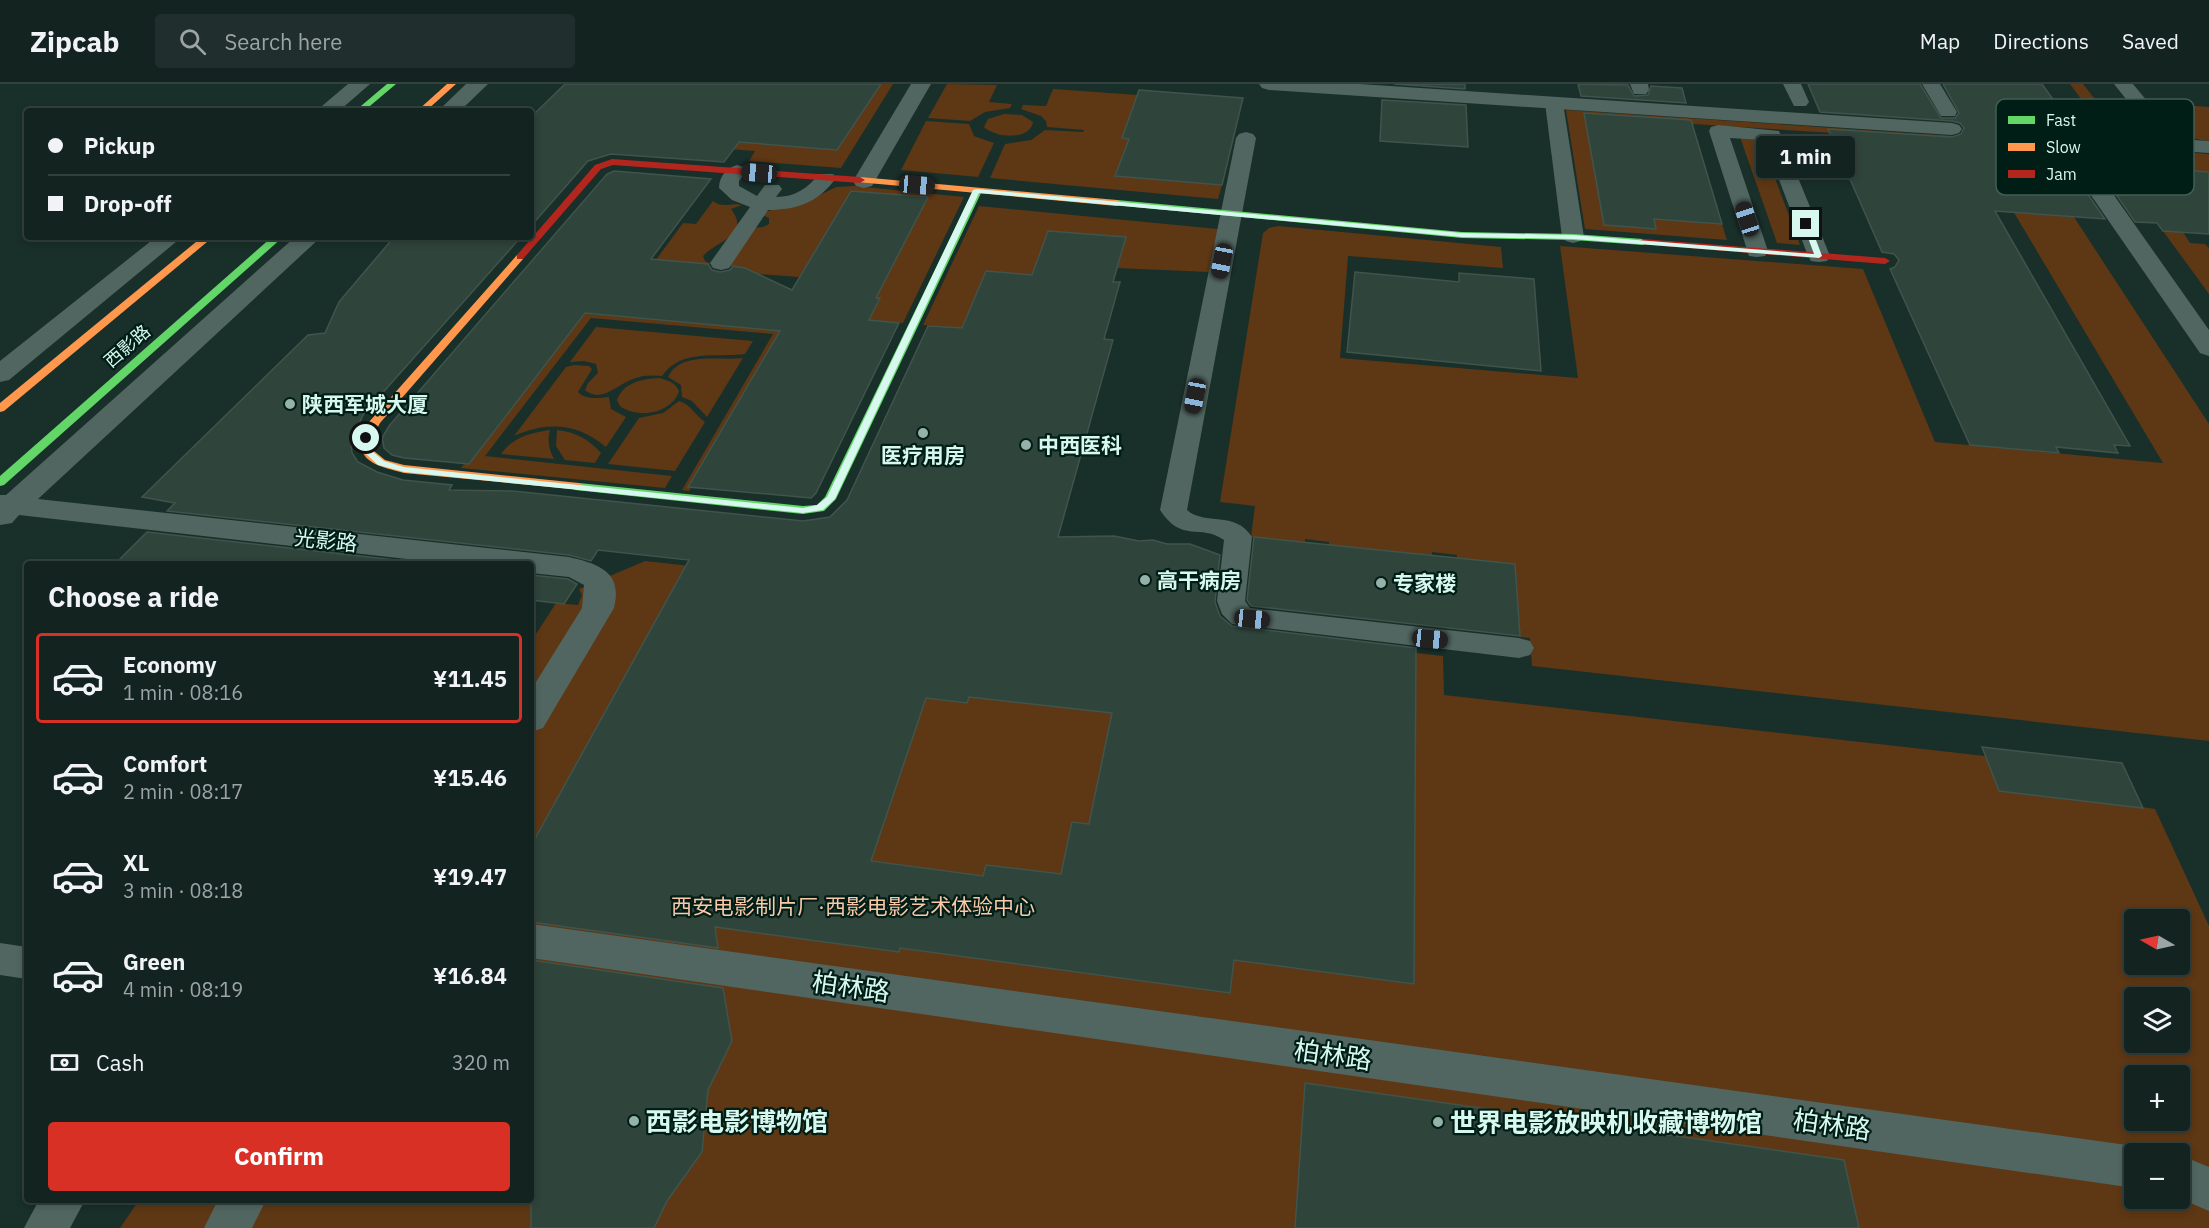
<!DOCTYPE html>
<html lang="en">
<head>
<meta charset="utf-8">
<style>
  body { margin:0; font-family:"IBM Plex Sans","Noto Sans SC",sans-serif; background:#202f2d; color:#f1f3f6; height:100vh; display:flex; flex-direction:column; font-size:22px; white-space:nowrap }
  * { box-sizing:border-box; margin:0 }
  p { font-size:20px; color:#9da4a5 }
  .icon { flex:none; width:33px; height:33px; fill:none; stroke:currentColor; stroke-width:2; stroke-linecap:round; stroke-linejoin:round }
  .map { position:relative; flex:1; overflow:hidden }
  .panel { position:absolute; left:24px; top:477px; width:510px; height:642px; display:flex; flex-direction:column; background:#132320; border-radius:6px; box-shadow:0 3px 9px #0003,0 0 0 2px #32403e }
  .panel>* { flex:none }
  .top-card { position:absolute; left:24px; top:24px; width:510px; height:132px; border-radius:6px; box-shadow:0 3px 9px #0003,0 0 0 2px #32403e; display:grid; align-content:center; height:132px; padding:0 24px; background:#132320 }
  .needle { width:39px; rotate:279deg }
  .tools { position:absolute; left:2124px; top:825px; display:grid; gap:12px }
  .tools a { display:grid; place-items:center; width:66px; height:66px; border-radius:6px; background:#132320; box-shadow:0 3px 9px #0003,0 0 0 2px #32403e; font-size:30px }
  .end { position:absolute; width:27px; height:27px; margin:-14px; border:8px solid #d6f8ee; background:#111; box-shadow:0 0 0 3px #111 }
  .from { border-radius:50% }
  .bubble { position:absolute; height:42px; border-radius:6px; background:#132320; box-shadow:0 3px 9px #0003,0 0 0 2px #32403e; font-size:20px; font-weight:700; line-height:42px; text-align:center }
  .car { position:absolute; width:18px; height:36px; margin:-18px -9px; border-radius:8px; box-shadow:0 0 4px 2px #0007; background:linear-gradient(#222 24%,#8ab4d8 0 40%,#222 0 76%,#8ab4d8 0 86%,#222 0) }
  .top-card b { display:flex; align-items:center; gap:21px; height:57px; font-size:22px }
  .top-card b+b { border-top:2px solid #32403e }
  .top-card i { width:15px; height:15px; background:#f1f3f6 }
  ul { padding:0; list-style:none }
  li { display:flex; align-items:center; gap:18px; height:90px; margin:0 12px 9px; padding:0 12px; border:3px solid transparent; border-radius:6px }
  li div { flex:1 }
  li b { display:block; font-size:22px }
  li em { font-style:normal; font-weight:700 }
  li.active { border-color:#d93025 }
  li>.icon { width:54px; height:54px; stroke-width:1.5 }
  h2 { padding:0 24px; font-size:27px; line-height:72px }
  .pay { display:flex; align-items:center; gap:15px; height:66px; padding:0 24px; font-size:22px }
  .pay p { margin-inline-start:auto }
  .button { display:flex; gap:12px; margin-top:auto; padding:12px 24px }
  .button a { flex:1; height:69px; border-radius:6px; background:#d93025; color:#fff; font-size:24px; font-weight:700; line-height:69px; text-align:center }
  header { display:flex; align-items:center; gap:36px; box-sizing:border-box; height:84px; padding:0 30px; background:#132320; border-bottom:2px solid #32403e }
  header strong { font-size:28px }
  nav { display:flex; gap:33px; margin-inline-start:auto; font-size:21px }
  .search { width:420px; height:54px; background:#202f2d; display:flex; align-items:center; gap:15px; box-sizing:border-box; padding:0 21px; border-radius:6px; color:#9da4a5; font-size:22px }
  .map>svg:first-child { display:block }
  .green { fill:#5e3714; fill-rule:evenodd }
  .building { fill:#2f443b; stroke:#40544c; stroke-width:1.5; fill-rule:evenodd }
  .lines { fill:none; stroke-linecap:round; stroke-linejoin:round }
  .lane { fill:#516660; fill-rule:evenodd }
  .street { fill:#516660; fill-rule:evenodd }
  .fast { fill:#63d668; fill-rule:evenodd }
  .slow { fill:#ff974d; fill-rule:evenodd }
  .jam { fill:#b3261e; fill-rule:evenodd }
  .route { fill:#d6f8ee }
  .poi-dot { fill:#94b2a9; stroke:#001d16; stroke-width:2 }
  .labels { text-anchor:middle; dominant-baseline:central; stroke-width:4.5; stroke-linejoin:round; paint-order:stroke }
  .far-street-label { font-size:18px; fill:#d6f8ee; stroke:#001d16 }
  .poi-label { font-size:21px; font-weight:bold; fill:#d6f8ee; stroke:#001d16; text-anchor:start }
  .street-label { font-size:21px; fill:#d6f8ee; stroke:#001d16 }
  .park-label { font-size:21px; fill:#fbc9a9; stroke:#001d16 }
  .near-street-label { font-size:26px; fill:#d6f8ee; stroke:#001d16 }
  .near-poi-label { font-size:26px; font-weight:bold; fill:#d6f8ee; stroke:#001d16; text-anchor:start }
  .key { fill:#001d16; stroke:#405f57; stroke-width:1.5 }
  .key-label { font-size:16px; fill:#d6f8ee }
</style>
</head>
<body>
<header>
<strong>Zipcab</strong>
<div class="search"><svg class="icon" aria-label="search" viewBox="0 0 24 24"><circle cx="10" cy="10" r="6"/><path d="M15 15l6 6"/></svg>Search here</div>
<nav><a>Map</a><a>Directions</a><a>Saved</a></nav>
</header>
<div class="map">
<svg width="2209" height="1144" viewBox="0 0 2209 1144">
  <rect width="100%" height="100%" fill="#192f2a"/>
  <g class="green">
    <path d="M881 0H893L841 84 749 77 755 67 662 60 689 30 762 60 836 66Z"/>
    <path d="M947 0 997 1 989 18 1012 20 1010 24 985 28 970 37 928 34Z"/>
    <path d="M2070 0H2083L2123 51 1985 42 2053 60 2105 135H2099L2075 99 2009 63 2052 131 2074 133 2209 340V657L1532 582 1530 554 1520 553 1515 480 1457 474V471L1432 468V471L1329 461V458L1305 455V458L1251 453 1255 422 1220 418 1263 149 1269 144 1278 142 1501 163 1503 184 1348 172 1340 274 1578 294 1560 162 1863 185 1935 358 2163 379 1972 58 1693 40 1695 50 1650 47 1585 34 1604 141 1656 145 1653 130 1722 140 1727 156 1585 145 1566 26 1968 53 1961 39 2107 50Z"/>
    <path d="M1053 5 1138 11 1129 55 1116 92 1222 101 1218 115 990 94 1005 60 1031 56 1045 46 1083 48 1084 46 1047 43 1046 37 1041 32 1021 25 1023 21 1046 22Z"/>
    <path d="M2153 19 2209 23V57C2177 54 2172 42 2153 19Z"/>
    <path d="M1004 30 1022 31 1033 38C1030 57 995 54 984 43L988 35Z"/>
    <path d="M926 37 969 40 974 52 994 59 978 93 901 86Z"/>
    <path d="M1740 53 1760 54 1800 161 1777 159Z"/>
    <path d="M2092 62 2209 70V90L2166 85 2113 106 2085 66Z"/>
    <path d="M854 102 964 113 903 239 869 236 880 215 876 214 927 113 882 109 879 113 856 119 845 118 799 193 745 189V184L728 182 753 144 763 143 769 140V134L762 131 764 128 806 118 836 103Z"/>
    <path d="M713 117C723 125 731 118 742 121L731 125C751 151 718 156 703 172L705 177 711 180H653L683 139 696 140Z"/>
    <path d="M979 122 1218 145 1209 188 1117 184 1126 153 1048 147 1037 177 1022 234 962 244 923 241Z"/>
    <path d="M2163 147 2183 148 2190 159 2205 160 2209 164V210Z"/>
    <path d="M586 228 590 230 781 245 694 394 696 395 689 407 682 406 773 250 591 234 485 372 672 392 665 404 461 384 472 370H476Z"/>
    <path d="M596 243 753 257 745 270C717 274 681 264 662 292 652 291 642 291 633 295 618 300 601 320 585 306L588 299 598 289 596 280 584 277 570 278Z"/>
    <path d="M743 274 707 333 692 317 682 313 681 301 668 293C680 267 720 277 743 274Z"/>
    <path d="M574 281 589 282 592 285 578 308C585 316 599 314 609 313L611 325 626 333 606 363C578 339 547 337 514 352L566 283Z"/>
    <path d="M659 294C669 297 675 298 679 307 672 330 637 335 620 322L617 316C624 298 642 295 659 294Z"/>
    <path d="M679 317C690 320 695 331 705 338L675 387 608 380 639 334 663 329Z"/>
    <path d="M550 346C547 356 549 366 554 375L501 370C513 353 530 349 550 346Z"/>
    <path d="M557 346C576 348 588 355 601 369L595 379 565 376 556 362Z"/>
    <path d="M645 477 1078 524 1207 546 1443 572 1444 611 1985 672 1982 663 2122 679 2142 723 2155 725 2209 842V1144H120L139 1116H531V558L556 519 578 521 582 511 579 505ZM2134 836H2180V880H2134ZM2134 914H2180V958H2134ZM2134 992H2180V1036H2134ZM2134 1070H2180V1114H2134Z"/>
  </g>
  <g class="building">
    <path d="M565 0H881L837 66 739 58 724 78 611 70 588 77 531 142V33Z"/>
    <path d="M1394 0H1465V5Z"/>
    <path d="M1578 0 1628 1 1634 12 1648 11 1651 2 1682 4 1686 19 1581 12Z"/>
    <path d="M1808 0H1920L1941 34H1955L1959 29 1943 0H2042L2077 49 2065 52 2057 59V66L2105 135 1995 127 2130 362 2114 361 2118 369 2056 363 2059 369 1970 361 1890 185 1895 183 1899 176 1894 170 1882 168 1828 45 1952 53 1961 50 1964 44 1960 39 1952 37 1820 28Z"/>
    <path d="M1139 6 1243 14 1222 101 1115 92 1129 55 1122 54Z"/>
    <path d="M1382 16 1466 21 1468 63 1380 57Z"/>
    <path d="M1584 29 1691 36 1722 140 1654 135 1656 145 1604 141Z"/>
    <path d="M2084 64H2088L2099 80 2209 88V150L2163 147 2157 139 2135 138Z"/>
    <path d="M614 87 711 95 651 175 708 180 712 186 720 188 730 186 733 182 745 184 792 206 851 107 928 113 876 214H880L869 236 899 239 816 409 811 414 688 403 780 247 585 229 469 380 404 374 392 371 384 364 382 354 389 342 607 90Z"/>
    <path d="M1048 147 1126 153 1113 198H1120L1104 255 1113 256 1058 453 1114 452 1139 457 1153 456 1167 460H1190L1220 471 1215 518 1220 532 1232 542 1416 564 1414 900 1234 876 1230 909 900 864 899 868 715 843 718 864 531 838V762L689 476 598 466 591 477 569 471 167 427 175 419 142 413 308 251 325 249 339 218 394 153H521L363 331 351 358 352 369 358 378 377 388 403 396 452 401 449 406 513 407 803 437 830 433 847 416 928 242 962 244 986 187 1032 191ZM969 613 1112 629 1089 740 1072 738 1061 790 986 781 983 792 871 777 926 614 967 619Z"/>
    <path d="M1355 188 1459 198V189L1534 195 1541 287 1347 268Z"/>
    <path d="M147 448 431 480H115Z"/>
    <path d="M1254 453 1515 480 1520 552 1251 522 1247 516Z"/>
    <path d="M531 491 568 495 577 500 564 520 531 516Z"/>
    <path d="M1982 663 2122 679 2143 724 1999 707Z"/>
    <path d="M531 876 723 904 732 957 708 1006 702 1068 667 1117 654 1144H531Z"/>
    <path d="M1305 999 1844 1076 1859 1144H1295Z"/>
  </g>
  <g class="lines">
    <g class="lane">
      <path d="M1630 0H1648L1649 6 1646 10H1634Z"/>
      <path d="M1783 0H1801L1809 18 1806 22H1794Z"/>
      <path d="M1922 0H1940L1957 28 1955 32H1941Z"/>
      <path d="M2114 0H2133L2180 57 2183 61 2180 65H2166Z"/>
      <path d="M1554 13 1561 15 1563 19 1584 153 1580 157 1573 159 1566 157 1562 153 1545 19 1547 15Z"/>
      <path d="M1718 41 1779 47 1830 172 1827 177 1819 178 1811 177 1808 172 1764 56 1730 54 1768 167 1765 172 1757 173 1749 172 1709 47 1711 43Z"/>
      <path d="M1246 48 1253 50 1256 54 1187 426C1205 442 1235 426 1252 453L1245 517 1250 524 1519 554 1530 557 1534 564 1530 571 1519 574 1232 540 1222 530 1217 517 1224 456C1200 439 1182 460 1160 426L1236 54 1239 50Z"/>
      <path d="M737 81 744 83 747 87 739 97V102L757 112 765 101H779L782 105 776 113C795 113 808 104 819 90H833L836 94C819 118 797 126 768 126L729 184 721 186 713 184 710 179 750 123 732 116 719 104C719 93 726 84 737 81Z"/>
      <path d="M0 859 27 863V895L0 891Z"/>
      <path d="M39 1116H85L70 1144H24Z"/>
    </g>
    <g class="street">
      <path d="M348 0H370L339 27H316Z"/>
      <path d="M466 0H488L460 27H438Z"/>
      <path d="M911 0H931L872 102 864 104 856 102 853 97Z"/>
      <path d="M1259 0H1360L1952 39 1959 41 1962 45 1959 49 1952 51 1269 6 1262 4Z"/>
      <path d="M2089 49 2209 57V69L2089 61 2080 63 2209 246V272L2200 269 2059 65 2058 61 2066 54Z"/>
      <path d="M156 153H182L9 296 0 298V277Z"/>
      <path d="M295 153H321L38 415 569 473C599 480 623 488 614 524L543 644 531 648V606L582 524 584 501 569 493 531 489V480H451L19 431 12 439 0 441V411H6Z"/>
      <path d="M531 840 2134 1062 2151 1070H2134V1104L531 874Z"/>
      <path d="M2180 1071 2209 1083V1127L2179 1114Z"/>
      <path d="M218 1116H266L252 1144H204Z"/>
    </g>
    <g class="fast">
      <path d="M387 0H396L364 27H355Z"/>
      <path d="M974 105 982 107 836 415 824 427 803 430 575 406 573 403 579 399 803 422 817 421 825 413Z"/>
      <path d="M1117 116 1462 148 1573 150 1643 155 1648 158 1643 161 1573 156 1462 154 1114 121 1112 119Z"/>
      <path d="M272 153H283L4 401 0 402V392Z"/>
    </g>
    <g class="slow">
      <path d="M447 0H456L426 27H417Z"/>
      <path d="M860 93 1117 116 1122 119 1117 122 857 98 855 96Z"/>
      <path d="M202 153H213L4 327 0 328V319Z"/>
      <path d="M520 170 523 171V175L380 339 372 354 374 367 385 376 404 381 579 399 585 403 583 406 404 389C372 381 349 375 369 338L517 171Z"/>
    </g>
    <g class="jam">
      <path d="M612 75 860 93 865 96 860 99 613 81 601 85 523 175H517V171L595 81Z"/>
      <path d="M1643 155 1885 174 1890 177 1885 180 1640 160 1638 158Z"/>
    </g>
  </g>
  <path class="route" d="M977 105 1462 149 1573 151 1814 170 1803 140 1806 138 1810 140 1822 172 1819 174 1573 155 1462 153 979 109 835 415 823 426 803 429 404 388 378 381 364 368 362 354 366 351 370 354 372 367 384 377 404 383 803 424 817 421 827 413 973 106Z"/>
  <g class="poi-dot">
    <circle cx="290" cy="320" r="6"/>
    <circle cx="923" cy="349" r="6"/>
    <circle cx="1026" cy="361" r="6"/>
    <circle cx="1145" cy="496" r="6"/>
    <circle cx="1381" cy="499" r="6"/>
    <circle cx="634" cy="1037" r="6"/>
    <circle cx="1438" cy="1038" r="6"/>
  </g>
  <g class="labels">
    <g class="far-street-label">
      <text transform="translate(127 262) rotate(-41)">西影路</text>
    </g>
    <g class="poi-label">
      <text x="302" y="320">陕西军城大厦</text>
      <text x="1038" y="361">中西医科</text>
      <text x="923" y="371" text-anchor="middle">医疗用房</text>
      <text x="1157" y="496">高干病房</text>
      <text x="1393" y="499">专家楼</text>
    </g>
    <g class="street-label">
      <text transform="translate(326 456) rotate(6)">光影路</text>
    </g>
    <g class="park-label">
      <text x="853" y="822">西安电影制片厂·西影电影艺术体验中心</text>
    </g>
    <g class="near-street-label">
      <text transform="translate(851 902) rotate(8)">柏林路</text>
      <text transform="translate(1333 970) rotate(8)">柏林路</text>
      <text transform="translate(1832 1040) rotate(8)">柏林路</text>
    </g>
    <g class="near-poi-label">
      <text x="646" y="1037">西影电影博物馆</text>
      <text x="1450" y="1038">世界电影放映机收藏博物馆</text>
    </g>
  </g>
  <rect x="1996" y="15" width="198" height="96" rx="9" class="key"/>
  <rect x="2008" y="32" width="27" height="8" fill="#63d668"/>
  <rect x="2008" y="59" width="27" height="8" fill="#ff974d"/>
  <rect x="2008" y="86" width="27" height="8" fill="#b3261e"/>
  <g class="key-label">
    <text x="2046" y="42">Fast</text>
    <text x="2046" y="69">Slow</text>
    <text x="2046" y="96">Jam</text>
  </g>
</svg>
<div class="tools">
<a><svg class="needle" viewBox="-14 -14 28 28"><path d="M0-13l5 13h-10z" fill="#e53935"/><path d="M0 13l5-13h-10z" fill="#9da4a5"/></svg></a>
<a><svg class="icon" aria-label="layers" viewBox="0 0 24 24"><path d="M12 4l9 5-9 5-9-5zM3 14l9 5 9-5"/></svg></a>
<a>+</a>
<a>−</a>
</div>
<i class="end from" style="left:366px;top:354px"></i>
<i class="end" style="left:1806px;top:140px"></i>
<div class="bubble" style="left:1756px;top:52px;width:99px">1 min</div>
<i class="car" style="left:759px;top:89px;rotate:275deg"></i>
<i class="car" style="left:917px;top:101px;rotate:95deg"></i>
<i class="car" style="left:1747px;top:135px;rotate:342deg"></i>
<i class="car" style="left:1222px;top:177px;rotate:191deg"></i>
<i class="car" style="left:1195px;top:312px;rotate:191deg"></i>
<i class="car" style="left:1252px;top:535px;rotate:96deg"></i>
<i class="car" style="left:1430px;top:555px;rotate:96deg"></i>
<div class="top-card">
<b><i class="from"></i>Pickup</b>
<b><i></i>Drop-off</b>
</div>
<section class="panel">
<h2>Choose a ride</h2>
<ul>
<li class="active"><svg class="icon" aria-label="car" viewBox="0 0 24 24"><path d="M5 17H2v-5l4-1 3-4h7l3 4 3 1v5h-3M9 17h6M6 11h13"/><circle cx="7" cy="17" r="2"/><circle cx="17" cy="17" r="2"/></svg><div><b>Economy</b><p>1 min · 08:16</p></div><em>¥11.45</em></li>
<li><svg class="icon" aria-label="car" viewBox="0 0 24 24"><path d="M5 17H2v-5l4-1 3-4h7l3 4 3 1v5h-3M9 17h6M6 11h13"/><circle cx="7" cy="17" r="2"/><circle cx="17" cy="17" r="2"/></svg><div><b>Comfort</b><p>2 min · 08:17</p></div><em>¥15.46</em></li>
<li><svg class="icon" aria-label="car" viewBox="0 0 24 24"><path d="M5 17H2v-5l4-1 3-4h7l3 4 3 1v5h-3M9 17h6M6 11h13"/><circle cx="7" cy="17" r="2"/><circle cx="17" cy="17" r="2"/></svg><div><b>XL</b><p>3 min · 08:18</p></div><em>¥19.47</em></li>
<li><svg class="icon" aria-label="car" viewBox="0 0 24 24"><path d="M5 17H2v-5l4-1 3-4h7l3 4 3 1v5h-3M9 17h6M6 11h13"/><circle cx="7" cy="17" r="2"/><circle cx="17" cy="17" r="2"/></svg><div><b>Green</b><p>4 min · 08:19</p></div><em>¥16.84</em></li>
</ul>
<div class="pay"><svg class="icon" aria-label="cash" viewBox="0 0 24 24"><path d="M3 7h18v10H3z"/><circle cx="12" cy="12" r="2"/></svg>Cash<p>320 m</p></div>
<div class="button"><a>Confirm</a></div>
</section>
</div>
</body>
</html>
